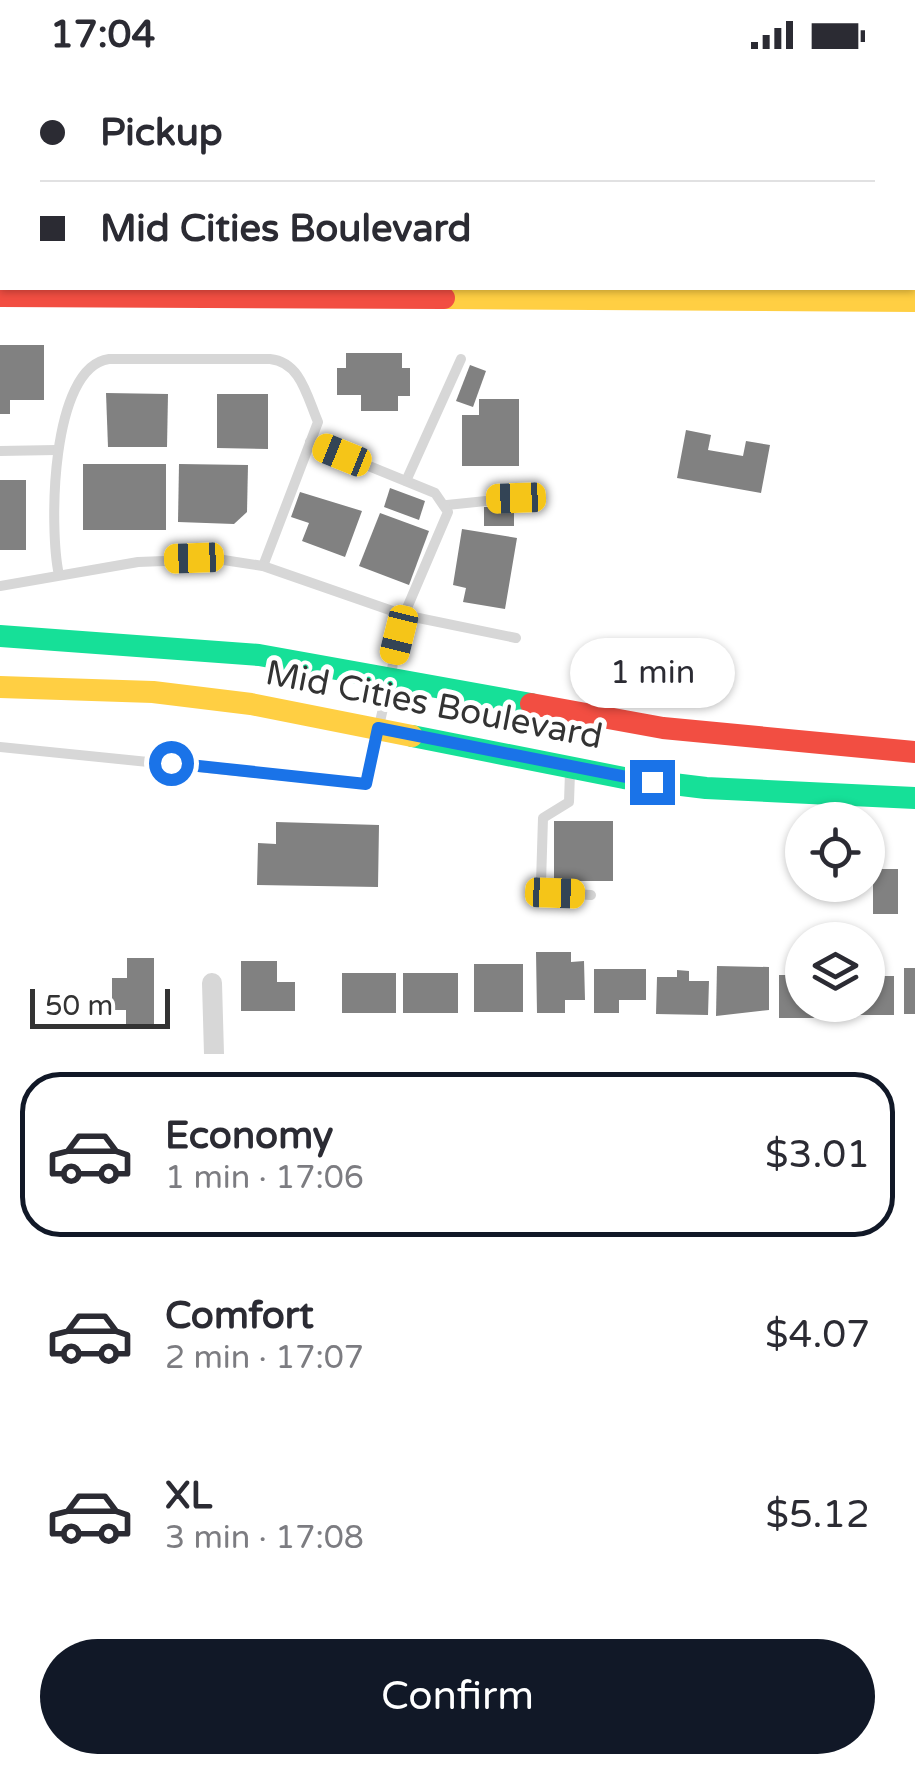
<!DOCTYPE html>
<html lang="en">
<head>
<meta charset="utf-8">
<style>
  body { margin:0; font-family:"Varela Round",sans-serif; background:#f2f2f3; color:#2b2b33; height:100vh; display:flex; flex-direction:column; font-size:38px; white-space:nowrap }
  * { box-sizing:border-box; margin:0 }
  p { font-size:32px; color:#7c7c81 }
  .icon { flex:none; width:55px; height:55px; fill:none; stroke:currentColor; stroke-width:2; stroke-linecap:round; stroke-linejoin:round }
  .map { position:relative; height:984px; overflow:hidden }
  .details { display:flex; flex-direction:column; background:#fff; flex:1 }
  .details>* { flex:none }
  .hud { position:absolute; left:0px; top:0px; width:915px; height:220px; box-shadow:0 2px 8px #0004; display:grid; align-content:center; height:220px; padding:0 40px; background:#fff }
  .controls { position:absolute; left:785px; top:732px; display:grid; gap:20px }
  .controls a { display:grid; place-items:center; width:100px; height:100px; border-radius:50%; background:#fff; box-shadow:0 2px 8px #0004; font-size:50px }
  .scale { position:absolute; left:30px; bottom:25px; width:140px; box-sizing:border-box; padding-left:10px; border:5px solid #333; border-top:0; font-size:28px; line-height:35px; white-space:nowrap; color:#333; -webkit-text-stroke:8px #fff; paint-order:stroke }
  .end { position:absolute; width:45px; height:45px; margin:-22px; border:12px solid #1a73e8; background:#fff; box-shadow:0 0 0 5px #fff }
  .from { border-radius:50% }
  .bubble { position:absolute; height:70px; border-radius:35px; background:#fff; box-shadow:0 2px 8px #0004; font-size:32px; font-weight:600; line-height:70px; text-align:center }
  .car { position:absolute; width:30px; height:60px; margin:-30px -15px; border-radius:12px; box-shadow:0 0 8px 2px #0007; background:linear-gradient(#f5c518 24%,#345 0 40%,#f5c518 0 76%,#345 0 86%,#f5c518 0) }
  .hud b { display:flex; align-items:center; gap:35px; height:95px; font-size:38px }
  .hud b+b { border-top:2px solid #e1e1e2 }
  .hud i { width:25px; height:25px; background:#2b2b33 }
  ul { padding:18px 0 0; list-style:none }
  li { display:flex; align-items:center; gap:30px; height:165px; margin:0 20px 15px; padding:0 20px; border:5px solid transparent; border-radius:40px }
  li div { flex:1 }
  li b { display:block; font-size:38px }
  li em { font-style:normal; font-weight:600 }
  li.selected { border-color:#111827 }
  li>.icon { width:90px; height:90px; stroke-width:1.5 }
  .primary-button { display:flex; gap:20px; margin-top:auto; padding:20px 40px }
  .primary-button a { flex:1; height:115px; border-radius:60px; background:#111827; color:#fff; font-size:40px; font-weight:600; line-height:115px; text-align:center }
  .status { display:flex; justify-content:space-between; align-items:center; height:70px; padding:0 50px; background:#fff; direction:ltr }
  .status svg { height:28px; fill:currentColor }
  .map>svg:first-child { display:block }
  .building { fill:#818181 }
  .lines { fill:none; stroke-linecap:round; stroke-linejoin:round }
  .lane { stroke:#d7d7d7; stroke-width:10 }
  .street { stroke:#d7d7d7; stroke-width:20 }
  .fast { stroke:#16e098; stroke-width:22 }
  .slow { stroke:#ffcf43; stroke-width:22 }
  .jam { stroke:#f24e42; stroke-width:22 }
  .route { stroke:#1a73e8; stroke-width:12 }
  .labels { text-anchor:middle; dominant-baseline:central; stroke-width:10; stroke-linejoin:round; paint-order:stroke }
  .street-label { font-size:35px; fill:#333; stroke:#fff }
</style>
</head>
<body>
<div class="status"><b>17:04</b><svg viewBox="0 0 49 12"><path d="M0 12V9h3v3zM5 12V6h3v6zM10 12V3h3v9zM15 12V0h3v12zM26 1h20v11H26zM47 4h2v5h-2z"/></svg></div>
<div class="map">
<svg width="915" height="984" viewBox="0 0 915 984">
  <rect width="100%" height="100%" fill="#fff"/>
  <g class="building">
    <path d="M0 275H44V330H10V344H0Z"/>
    <path d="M346 283H402V298H410V326H398V341H361V325H337V298H346Z"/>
    <path d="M470 295 486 301 473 337 456 331Z"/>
    <path d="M106 323 168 324 167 377H108Z"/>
    <path d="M217 324H268V379L217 378Z"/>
    <path d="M479 329H519V396H462V345H479Z"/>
    <path d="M686 360 711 365 708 380 743 386 746 371 770 375 761 423 677 408Z"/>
    <rect x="83" y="394" width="83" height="66"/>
    <path d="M179 394 248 395 247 442 234 454 178 452Z"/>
    <rect x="0" y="410" width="26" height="70"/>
    <path d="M390 418 425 431 419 450 384 437Z"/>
    <path d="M300 422 362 441 345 487 302 471 309 453 291 447Z"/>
    <rect x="484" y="437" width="30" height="19"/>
    <path d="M380 443 429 461 409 515 359 496Z"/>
    <path d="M462 459 517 468 505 539 463 532 466 518 453 515Z"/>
    <rect x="554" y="751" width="59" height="60"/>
    <path d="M276 752 379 755 378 817 257 815 258 773 276 774Z"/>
    <rect x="873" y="799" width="25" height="45"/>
    <path d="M536 882H571V892L584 891 585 930H565V943H537Z"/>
    <path d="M127 888H154V957H126V940H112V908H127Z"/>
    <path d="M241 891H277V912H295V941H241Z"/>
    <rect x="474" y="894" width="49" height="48"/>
    <path d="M717 896 769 897V940L716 946Z"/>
    <rect x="904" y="898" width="11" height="46"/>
    <path d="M594 899H646V930H619V943H594Z"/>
    <path d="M677 900 689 901V911H709L708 945 656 944 657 907H677Z"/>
    <rect x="342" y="903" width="54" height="40"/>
    <rect x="403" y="903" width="55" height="40"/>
    <path d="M779 905H802V935H832V948H779Z"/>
    <path d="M868 906H894V945H841V935H868Z"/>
  </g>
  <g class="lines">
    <g class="lane">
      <path d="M0 381 56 380"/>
      <path d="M406 411 461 289"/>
      <path d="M447 435 515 428"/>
      <path d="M59 505C49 460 50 297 109 289H270C301 292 307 327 318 352L263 496"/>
      <path d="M0 516 138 492 217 489 263 496 404 545 516 568"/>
      <path d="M0 677 366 714 404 545 448 442 435 423 310 372"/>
      <path d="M570 702 569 732 543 748 541 813 555 823 591 825"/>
    </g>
    <g class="street">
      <path d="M852 0V2"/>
      <path d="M212 913 214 984"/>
    </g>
    <g class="fast">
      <path d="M0 566 259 585 531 634"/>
      <path d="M412 666 624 708 706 718 915 728"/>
    </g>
    <g class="slow">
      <path d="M444 228 915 231"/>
      <path d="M0 617 153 622 251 634 412 666"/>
    </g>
    <g class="jam">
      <path d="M0 226 444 228"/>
      <path d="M531 634 663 658 915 682"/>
    </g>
  </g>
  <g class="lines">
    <path class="route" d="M171 693 366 714 378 658 652 712"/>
  </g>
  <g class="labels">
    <g class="street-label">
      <text transform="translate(434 635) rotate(11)">Mid Cities Boulevard</text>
    </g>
  </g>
</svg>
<div class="controls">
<a><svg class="icon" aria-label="locate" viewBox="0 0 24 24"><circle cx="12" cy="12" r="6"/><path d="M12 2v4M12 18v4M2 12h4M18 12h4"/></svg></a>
<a><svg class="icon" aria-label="layers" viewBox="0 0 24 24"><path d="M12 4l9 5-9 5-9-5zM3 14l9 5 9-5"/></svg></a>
</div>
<div class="scale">50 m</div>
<i class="end from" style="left:171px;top:693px"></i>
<i class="end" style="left:652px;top:712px"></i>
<div class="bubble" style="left:570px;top:568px;width:165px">1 min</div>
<i class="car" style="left:342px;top:385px;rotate:292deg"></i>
<i class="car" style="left:516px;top:428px;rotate:268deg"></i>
<i class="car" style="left:194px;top:488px;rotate:268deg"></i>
<i class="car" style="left:399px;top:565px;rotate:194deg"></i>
<i class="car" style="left:555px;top:823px;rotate:92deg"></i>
<div class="hud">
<b><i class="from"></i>Pickup</b>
<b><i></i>Mid Cities Boulevard</b>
</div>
</div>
<section class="details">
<ul>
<li class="selected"><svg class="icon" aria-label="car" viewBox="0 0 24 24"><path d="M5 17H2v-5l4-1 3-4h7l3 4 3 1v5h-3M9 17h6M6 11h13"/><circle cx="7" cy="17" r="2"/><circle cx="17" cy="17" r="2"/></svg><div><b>Economy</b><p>1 min · 17:06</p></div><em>$3.01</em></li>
<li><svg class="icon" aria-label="car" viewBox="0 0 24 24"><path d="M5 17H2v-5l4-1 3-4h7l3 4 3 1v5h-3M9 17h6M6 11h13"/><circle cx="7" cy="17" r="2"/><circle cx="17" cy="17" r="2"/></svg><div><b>Comfort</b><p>2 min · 17:07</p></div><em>$4.07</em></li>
<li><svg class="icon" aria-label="car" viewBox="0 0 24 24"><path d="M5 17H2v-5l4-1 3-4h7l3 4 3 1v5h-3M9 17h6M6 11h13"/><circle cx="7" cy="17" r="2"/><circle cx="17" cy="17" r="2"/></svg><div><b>XL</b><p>3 min · 17:08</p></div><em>$5.12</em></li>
</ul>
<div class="primary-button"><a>Confirm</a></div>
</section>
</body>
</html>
